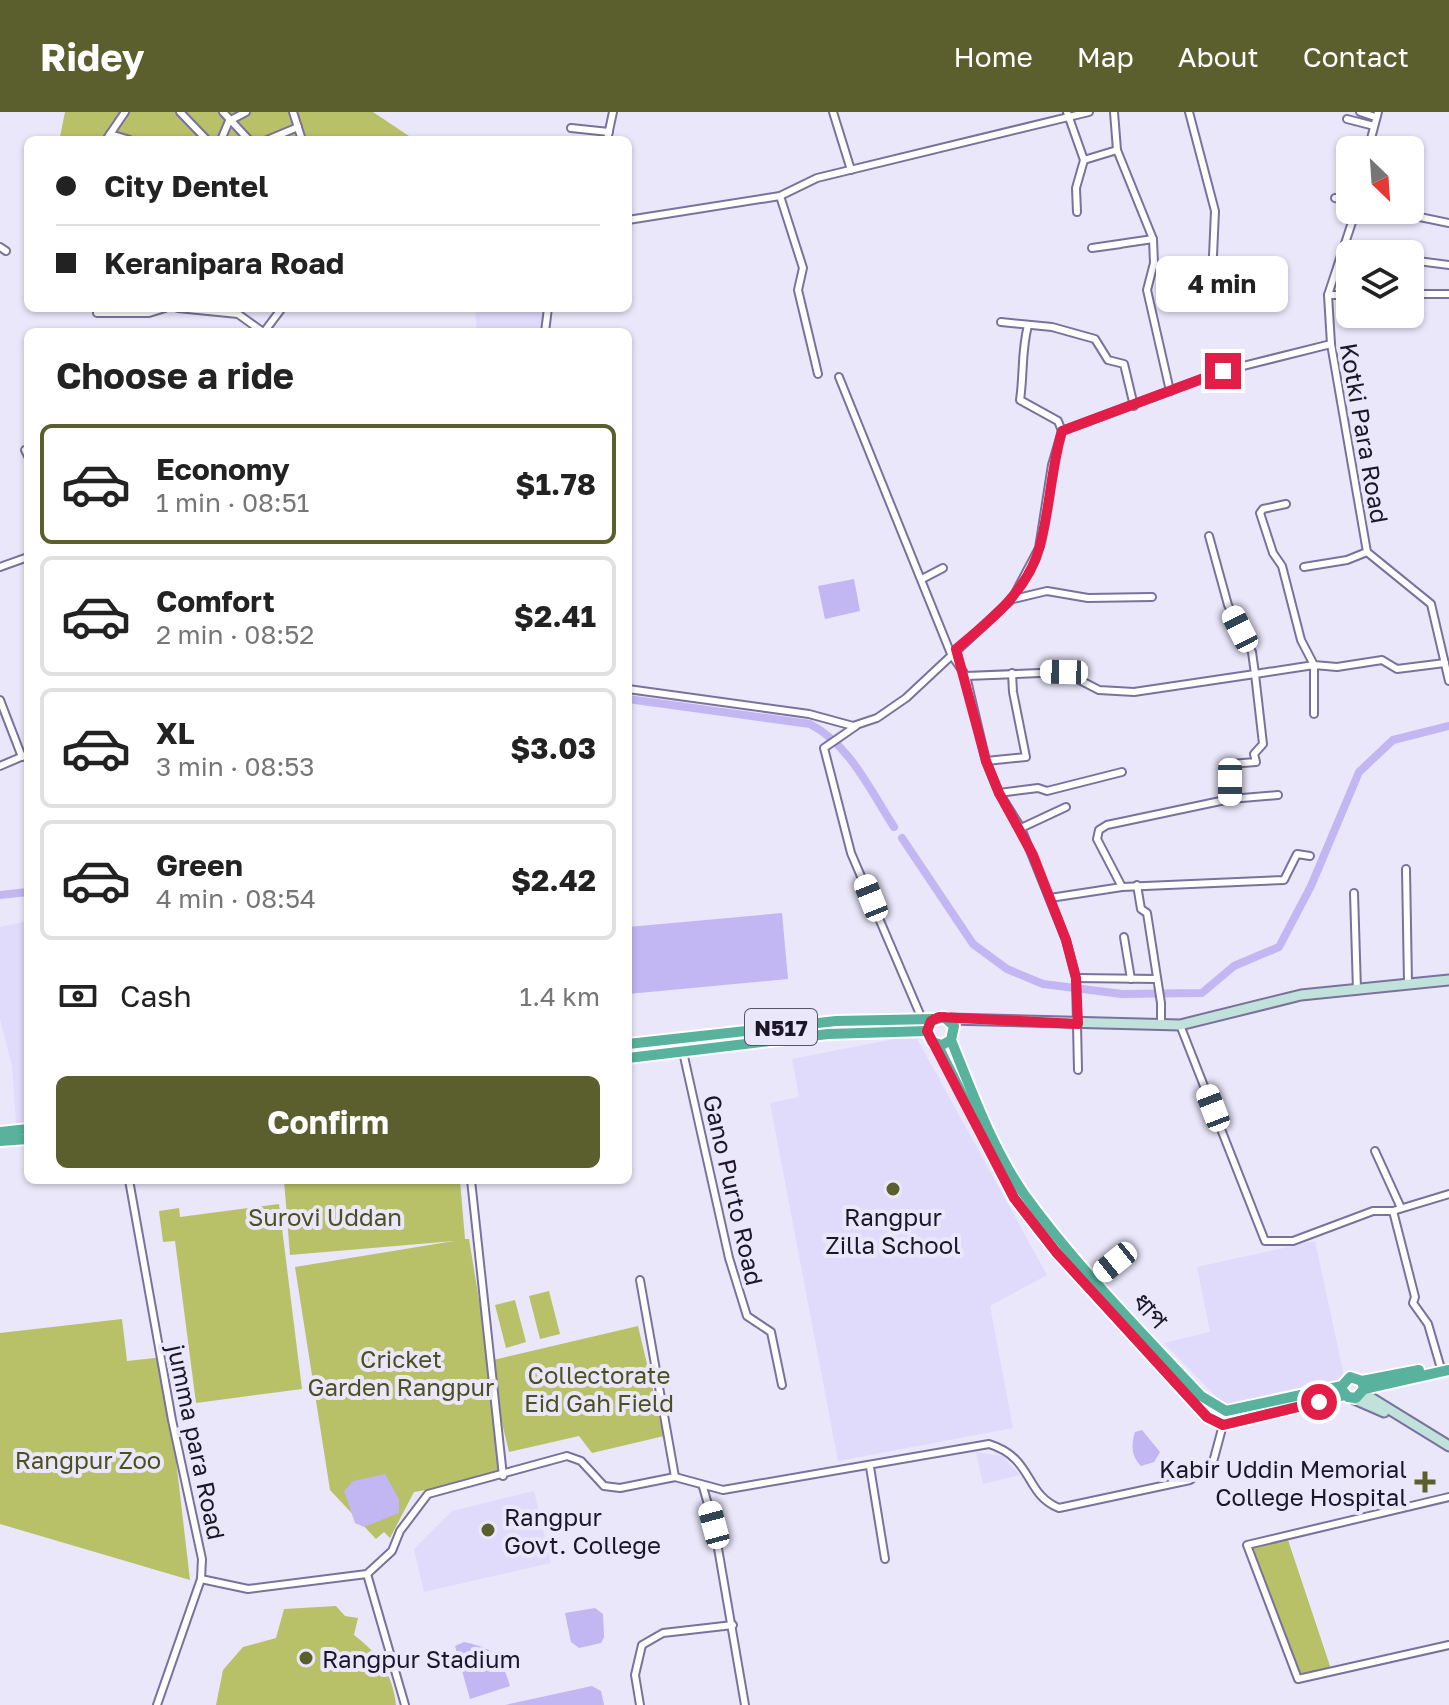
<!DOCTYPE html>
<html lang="en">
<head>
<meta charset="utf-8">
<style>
  body { margin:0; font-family:"Golos Text","Noto Sans Bengali",sans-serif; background:#f2f2f2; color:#222; height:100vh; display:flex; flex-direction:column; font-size:30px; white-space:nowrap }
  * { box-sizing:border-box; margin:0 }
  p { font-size:26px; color:#767676 }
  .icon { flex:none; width:44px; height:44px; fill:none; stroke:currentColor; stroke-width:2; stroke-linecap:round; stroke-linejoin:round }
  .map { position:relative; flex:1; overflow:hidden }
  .side { position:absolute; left:24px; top:216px; width:608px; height:856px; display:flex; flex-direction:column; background:#fff; border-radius:12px; box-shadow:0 2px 6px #0004 }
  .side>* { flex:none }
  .guide { position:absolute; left:24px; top:24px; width:608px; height:176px; border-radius:12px; box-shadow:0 2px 6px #0004; display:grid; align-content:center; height:176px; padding:0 32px; background:#fff }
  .needle { width:52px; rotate:155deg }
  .tools { position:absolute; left:1336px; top:24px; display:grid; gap:16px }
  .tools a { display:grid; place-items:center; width:88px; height:88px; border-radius:12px; background:#fff; box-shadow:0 2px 6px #0004; font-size:40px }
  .end { position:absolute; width:36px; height:36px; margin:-18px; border:10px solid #e11d48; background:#fff; box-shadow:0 0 0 4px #fff }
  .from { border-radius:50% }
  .bubble { position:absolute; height:56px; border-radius:12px; background:#fff; box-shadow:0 2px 6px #0004; font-size:26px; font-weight:700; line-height:56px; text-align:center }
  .car { position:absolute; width:24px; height:48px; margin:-24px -12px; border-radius:10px; box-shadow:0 0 6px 2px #0007; background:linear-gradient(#fff 24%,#345 0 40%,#fff 0 76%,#345 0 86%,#fff 0) }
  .guide b { display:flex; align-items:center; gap:28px; height:76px; font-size:30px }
  .guide b+b { border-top:2px solid #e0e0e0 }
  .guide i { width:20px; height:20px; background:#222 }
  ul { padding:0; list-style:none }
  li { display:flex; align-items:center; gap:24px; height:120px; margin:0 16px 12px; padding:0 16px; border:4px solid #e0e0e0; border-radius:12px }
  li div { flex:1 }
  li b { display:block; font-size:30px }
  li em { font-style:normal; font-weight:700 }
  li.on { border-color:#5a5f2d }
  li>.icon { width:72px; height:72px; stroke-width:1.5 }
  h2 { padding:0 32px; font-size:36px; line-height:96px }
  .pay { display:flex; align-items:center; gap:20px; height:88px; padding:0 32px; font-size:30px }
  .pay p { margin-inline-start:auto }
  .primary-button { display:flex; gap:16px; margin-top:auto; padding:16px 32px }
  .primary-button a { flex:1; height:92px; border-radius:12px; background:#5a5f2d; color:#fff; font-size:32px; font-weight:700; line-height:92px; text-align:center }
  header { display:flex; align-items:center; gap:48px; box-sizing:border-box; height:112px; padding:0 40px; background:#5a5f2d; color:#fff }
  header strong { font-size:38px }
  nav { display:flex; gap:44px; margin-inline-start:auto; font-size:28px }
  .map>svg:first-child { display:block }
  .built { fill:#e0dafb }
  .green { fill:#b8c167 }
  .water { fill:#c2b6f3 }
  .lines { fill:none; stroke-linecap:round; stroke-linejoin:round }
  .canal { stroke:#c2b6f3; stroke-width:8 }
  .minor-casing { stroke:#7a719c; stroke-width:10 }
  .secondary-casing { stroke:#7a719c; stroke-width:13 }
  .trunk-casing { stroke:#fff; stroke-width:14 }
  .minor { stroke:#fff; stroke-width:6 }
  .secondary { stroke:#c1e2da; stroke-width:9 }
  .trunk { stroke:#58b29e; stroke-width:10 }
  .route { stroke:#e11d48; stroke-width:10 }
  .poi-dot { fill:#5a5f2d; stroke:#eae7fa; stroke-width:3 }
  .labels { text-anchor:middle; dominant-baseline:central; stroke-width:8; stroke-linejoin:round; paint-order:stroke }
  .shield { fill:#eae7fa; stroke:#595567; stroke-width:2 }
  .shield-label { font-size:22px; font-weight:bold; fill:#1b1728 }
  .street-label { font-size:24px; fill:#1b1728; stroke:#eae7fa }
  .park-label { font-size:24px; fill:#4c5020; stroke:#eae7fa }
  .poi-label { font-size:24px; fill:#1b1728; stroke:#eae7fa; text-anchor:start }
</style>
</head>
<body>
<header>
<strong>Ridey</strong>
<nav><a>Home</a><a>Map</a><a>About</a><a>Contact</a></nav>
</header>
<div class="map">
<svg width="1449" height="1593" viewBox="0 0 1449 1593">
  <rect width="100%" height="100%" fill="#eae7fa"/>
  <g class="built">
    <path d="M475 196H548L545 220H477Z"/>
    <path d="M28 809V1024H17L12 954 0 907V815Z"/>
    <path d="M915 923 1047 1163 990 1194 1013 1316 838 1349 770 991 799 985 792 947Z"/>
    <path d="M1315 1129 1345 1268 1225 1294 1164 1231 1210 1220 1197 1155Z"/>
    <path d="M976 1340 1002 1344 1020 1363 983 1372Z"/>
    <path d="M534 1379 551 1451 424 1480 414 1437 452 1399Z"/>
  </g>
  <g class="green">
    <path d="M65 0H373L415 28H65L60 25Z"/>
    <path d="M284 1068H460L465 1127H469L489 1249 638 1214 664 1324 592 1341 579 1324 509 1340 493 1274 507 1365 414 1380 390 1426 384 1420 376 1427 330 1378 295 1155 454 1129 290 1143Z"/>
    <path d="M279 1092 302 1277 196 1291 175 1129 163 1130 159 1099 179 1096 180 1105Z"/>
    <path d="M549 1179 560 1222 540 1227 529 1184Z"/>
    <path d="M515 1188 526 1230 506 1236 495 1193Z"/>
    <path d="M122 1207 127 1249 164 1245 190 1468 0 1412V1221Z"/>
    <path d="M1288 1428 1331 1557 1296 1566 1252 1436Z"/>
    <path d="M336 1494 345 1504 358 1506 354 1523C378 1541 393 1563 396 1593H216L223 1558 243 1535 276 1526 284 1497Z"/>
  </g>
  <g class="water">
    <path d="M854 467 860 499 825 507 818 474Z"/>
    <path d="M782 801 788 867 628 882V815Z"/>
    <path d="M1142 1318 1160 1340 1154 1350 1141 1354C1131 1344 1131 1333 1135 1320Z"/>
    <path d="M385 1362 399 1387V1401L364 1415 355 1411 344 1379 353 1369Z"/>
    <path d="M595 1496 603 1502 604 1525 601 1531 579 1536 571 1530 565 1501Z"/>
    <path d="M464 1530C496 1537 500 1543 510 1574L470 1587 455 1534Z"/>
    <path d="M592 1574 601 1579 604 1593H505Z"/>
  </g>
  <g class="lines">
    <g class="canal">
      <path d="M628 587 810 612C850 633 870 678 894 715"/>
      <path d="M902 726 973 832 1007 857 1043 872 1122 882 1202 881 1234 854 1279 835 1311 774 1359 660 1393 628 1449 614"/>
      <path d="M0 783 28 780"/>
    </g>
    <g class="minor-casing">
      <g id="minor">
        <path d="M180 0 207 28"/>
        <path d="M223 0 249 28"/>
        <path d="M293 0 302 28"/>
        <path d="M833 0 851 58"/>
        <path d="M1067 0 1084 48 1117 38"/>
        <path d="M1114 0 1117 38 1153 127 1154 151 1147 178 1170 279"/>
        <path d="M1189 0 1215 99 1213 144"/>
        <path d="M1360 0 1375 5"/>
        <path d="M1347 7 1374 14"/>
        <path d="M571 16 609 20"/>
        <path d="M110 22 130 28"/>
        <path d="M106 28 125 0"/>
        <path d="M221 28 229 9 246 0"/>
        <path d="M267 28 298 15"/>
        <path d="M607 28 613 0"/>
        <path d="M1368 38 1378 0"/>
        <path d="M780 84 803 156 798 178 818 262"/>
        <path d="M1335 86 1350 90"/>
        <path d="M1356 98 1328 183 1331 232 1367 440 1431 492 1449 569"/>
        <path d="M1386 98 1449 111"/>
        <path d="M1077 100 1076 76 1084 48"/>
        <path d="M628 108 780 84 817 66 1089 0"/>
        <path d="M1121 132 1092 136 1153 127"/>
        <path d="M0 135 6 139"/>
        <path d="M1342 141 1356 142"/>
        <path d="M1410 148 1449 153"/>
        <path d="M1410 182H1449"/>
        <path d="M1328 183H1350"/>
        <path d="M97 196V201H149L165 196"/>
        <path d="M178 196 238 202 263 220"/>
        <path d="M1001 210 1052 215 1095 227 1108 248 1124 252 1134 294"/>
        <path d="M1028 213C1021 241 1024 261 1020 288L1058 309 1062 319"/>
        <path d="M264 220 282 196"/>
        <path d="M545 220 548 196"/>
        <path d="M839 265 951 542 966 564 986 649 999 681 1021 716 1066 828 1076 866 1078 958"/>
        <path d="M25 338 28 344"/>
        <path d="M1286 392 1263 397 1260 401 1273 441 1282 454 1301 528 1314 553 1337 555 1382 548 1397 557 1445 551"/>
        <path d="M0 455 28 445"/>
        <path d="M1304 455 1347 448 1367 440"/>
        <path d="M922 467 943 456"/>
        <path d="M1013 487 1047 479 1088 486 1152 485"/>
        <path d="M966 564 1064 560 1099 578 1134 580 1255 562 1252 540 1228 493 1209 424"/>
        <path d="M628 577 809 602 853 614 877 606 906 586 1012 487 1039 436 1052 353 1062 319 1223 259 1331 232"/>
        <path d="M0 588 22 645"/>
        <path d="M856 614 824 636 851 741 922 907"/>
        <path d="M986 649 1026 645 1013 580 1012 561"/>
        <path d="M0 654 28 642"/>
        <path d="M999 681 1038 676 1047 679 1122 660"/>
        <path d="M1230 687V652L1256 650 1254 642 1263 632 1255 562 1314 553V602"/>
        <path d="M1021 716 1066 695"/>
        <path d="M1406 757 1408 871"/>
        <path d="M1137 773 1141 797 1147 801 1161 891V912"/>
        <path d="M1122 775 1284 768 1297 742 1310 744"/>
        <path d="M1354 781 1357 878"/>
        <path d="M1050 786 1122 775 1097 727 1099 718 1107 713 1230 687 1278 683"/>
        <path d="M1124 825 1131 867"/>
        <path d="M1076 866 1157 867"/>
        <path d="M1180 913 1265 1129H1293L1373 1099H1393L1449 1082"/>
        <path d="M683 926V940L729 1146 747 1204 771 1220 782 1273"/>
        <path d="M1375 1039 1401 1096"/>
        <path d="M129 1068 172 1308 202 1447 201 1467 157 1593"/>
        <path d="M471 1068 503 1364"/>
        <path d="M1393 1099 1415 1185 1413 1191 1428 1212 1442 1260"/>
        <path d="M640 1168 675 1365"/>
        <path d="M1093 1169 1115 1150"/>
        <path d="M870 1355 885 1447"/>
        <path d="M703 1375 714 1413 745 1593"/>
        <path d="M1449 1385 1247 1433 1298 1567 1449 1533"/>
        <path d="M367 1462 405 1593"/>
        <path d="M201 1467 248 1477 367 1462 392 1439 400 1419 428 1382 567 1344 581 1349 604 1374 620 1376 675 1365 723 1378 989 1332C1034 1346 1024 1382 1059 1396L1190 1368 1213 1350 1223 1313"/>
        <path d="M640 1593 635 1563 642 1533 663 1521 733 1513"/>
      </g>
    </g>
    <g class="secondary-casing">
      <g id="secondary">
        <path d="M948 907 1180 913 1301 883 1449 868"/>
        <path d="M1363 1281 1449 1334"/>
        <path d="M1352 1286 1384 1300"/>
      </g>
    </g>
    <g class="trunk-casing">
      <g id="trunk">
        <path d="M951 928 942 933 932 930 927 919 931 909 944 905 954 914 951 928C972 980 992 1036 1024 1082 1076 1154 1141 1220 1201 1284L1226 1299 1342 1274 1350 1265 1362 1269 1364 1277"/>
        <path d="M628 932 836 909 934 907"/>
        <path d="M937 932 1014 1086 1056 1140 1207 1305 1223 1313 1345 1283"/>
        <path d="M628 946 828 922 927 919"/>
        <path d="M0 1020 28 1017"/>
        <path d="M0 1029 28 1027"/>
        <path d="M1362 1269 1419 1258"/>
        <path d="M1342 1278 1348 1285 1356 1286 1364 1277 1449 1258"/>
      </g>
    </g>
    <use href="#minor" class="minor"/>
    <use href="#secondary" class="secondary"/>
    <use href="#trunk" class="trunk"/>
  </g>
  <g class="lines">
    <path class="route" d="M1223 259 1062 319C1051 357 1050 396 1040 434 1028 479 990 509 956 537L986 649 999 681 1033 743 1066 828 1076 866 1078 912 939 905 931 909 927 919 1014 1086 1056 1140 1207 1305 1223 1313 1319 1290"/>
  </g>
  <g class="poi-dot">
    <circle cx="893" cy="1077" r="8"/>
    <path d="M1421 1358h8v8h8v8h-8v8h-8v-8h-8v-8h8z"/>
    <circle cx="488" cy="1418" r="8"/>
    <circle cx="306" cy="1546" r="8"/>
  </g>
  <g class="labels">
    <rect class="shield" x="745" y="897" width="72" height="36" rx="6"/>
    <g class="shield-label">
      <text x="781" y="915">N517</text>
    </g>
    <g class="street-label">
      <text transform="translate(1365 321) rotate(80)">Kotki Para Road</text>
      <text transform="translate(734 1078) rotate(77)">Gano Purto Road</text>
      <text transform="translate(1151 1198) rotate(48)">ধাপ</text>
      <text transform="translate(197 1330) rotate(78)">jumma para Road</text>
    </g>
    <g class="park-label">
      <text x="325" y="1104">Surovi Uddan</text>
      <text x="401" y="1246">Cricket<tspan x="401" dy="28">Garden Rangpur</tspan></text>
      <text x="599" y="1262">Collectorate<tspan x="599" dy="28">Eid Gah Field</tspan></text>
      <text x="88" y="1347">Rangpur Zoo</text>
    </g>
    <g class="poi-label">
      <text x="893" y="1104" text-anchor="middle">Rangpur<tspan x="893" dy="28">Zilla School</tspan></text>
      <text x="1407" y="1356" text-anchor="end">Kabir Uddin Memorial<tspan x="1407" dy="28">College Hospital</tspan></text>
      <text x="504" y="1404">Rangpur<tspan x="504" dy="28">Govt. College</tspan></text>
      <text x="322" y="1546">Rangpur Stadium</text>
    </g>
  </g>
</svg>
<div class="tools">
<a><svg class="needle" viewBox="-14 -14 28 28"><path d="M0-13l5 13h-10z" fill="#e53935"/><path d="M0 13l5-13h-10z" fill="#767676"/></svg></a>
<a><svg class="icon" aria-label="layers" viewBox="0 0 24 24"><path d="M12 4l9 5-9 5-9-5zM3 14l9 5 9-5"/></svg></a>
</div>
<i class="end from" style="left:1319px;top:1290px"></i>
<i class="end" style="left:1223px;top:259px"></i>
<div class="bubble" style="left:1156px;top:144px;width:132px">4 min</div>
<i class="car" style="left:1240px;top:517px;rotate:333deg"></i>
<i class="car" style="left:1064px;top:560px;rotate:271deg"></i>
<i class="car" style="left:1230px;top:670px;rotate:180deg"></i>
<i class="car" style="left:871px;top:786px;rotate:338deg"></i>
<i class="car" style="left:1213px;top:996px;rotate:339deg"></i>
<i class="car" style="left:1115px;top:1150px;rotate:231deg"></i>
<i class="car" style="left:714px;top:1413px;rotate:345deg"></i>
<div class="guide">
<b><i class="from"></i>City Dentel</b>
<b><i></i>Keranipara Road</b>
</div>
<section class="side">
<h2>Choose a ride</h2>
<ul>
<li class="on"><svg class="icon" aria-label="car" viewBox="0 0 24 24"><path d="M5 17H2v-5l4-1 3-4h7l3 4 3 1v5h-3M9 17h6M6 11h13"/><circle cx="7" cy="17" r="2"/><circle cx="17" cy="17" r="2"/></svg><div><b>Economy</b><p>1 min · 08:51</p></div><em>$1.78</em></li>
<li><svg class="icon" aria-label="car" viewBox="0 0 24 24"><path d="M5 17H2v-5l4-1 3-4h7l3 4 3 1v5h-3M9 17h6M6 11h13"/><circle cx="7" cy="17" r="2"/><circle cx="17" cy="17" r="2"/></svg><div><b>Comfort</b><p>2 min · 08:52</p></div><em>$2.41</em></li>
<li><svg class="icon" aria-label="car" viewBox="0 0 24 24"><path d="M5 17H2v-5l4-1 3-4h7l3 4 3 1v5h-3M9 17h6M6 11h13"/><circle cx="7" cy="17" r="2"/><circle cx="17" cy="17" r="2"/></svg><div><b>XL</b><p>3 min · 08:53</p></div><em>$3.03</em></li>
<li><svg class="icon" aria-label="car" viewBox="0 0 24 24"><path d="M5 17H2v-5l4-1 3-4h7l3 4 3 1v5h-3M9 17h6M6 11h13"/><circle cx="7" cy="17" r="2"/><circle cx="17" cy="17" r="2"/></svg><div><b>Green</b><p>4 min · 08:54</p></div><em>$2.42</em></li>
</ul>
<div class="pay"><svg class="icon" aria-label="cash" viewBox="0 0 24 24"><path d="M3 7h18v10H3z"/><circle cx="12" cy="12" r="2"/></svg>Cash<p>1.4 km</p></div>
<div class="primary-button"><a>Confirm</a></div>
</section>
</div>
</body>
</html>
